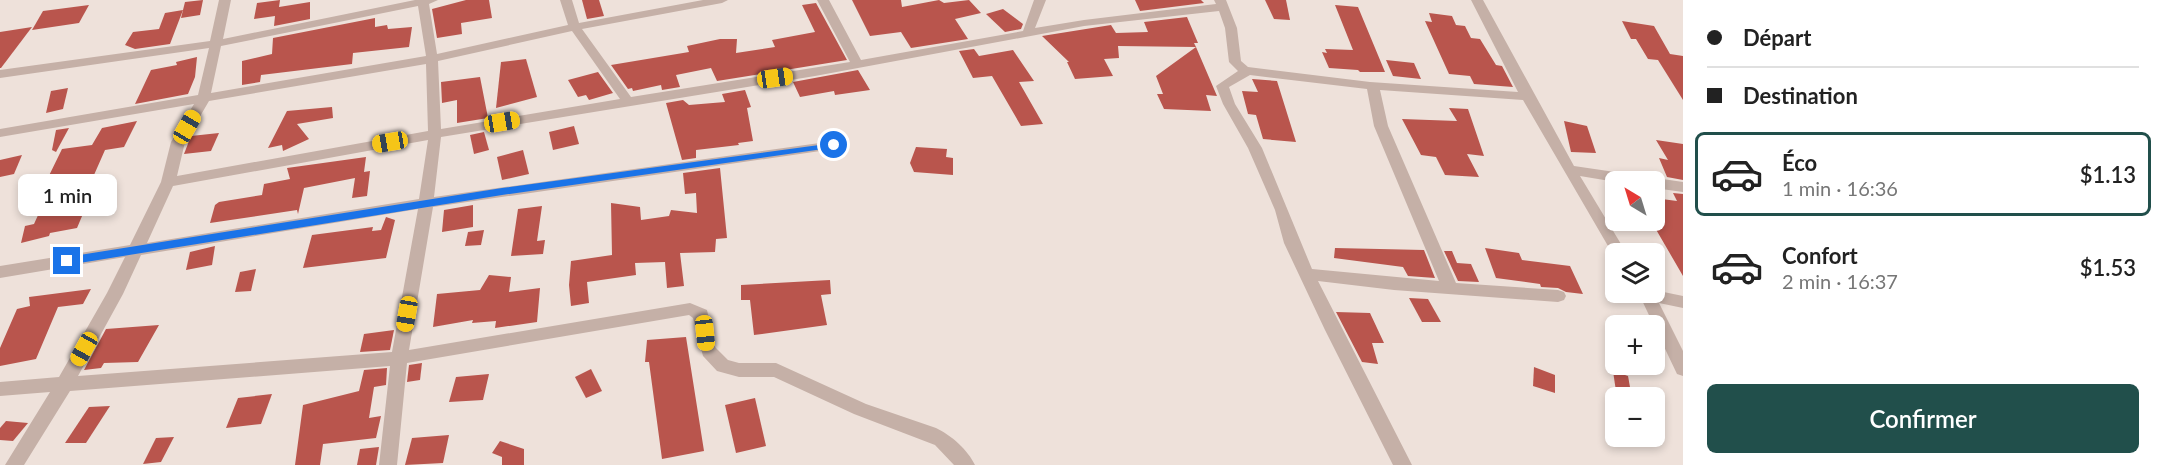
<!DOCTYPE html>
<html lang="fr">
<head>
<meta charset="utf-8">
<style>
  body { margin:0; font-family:Lato,sans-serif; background:#f2f2f2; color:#222; height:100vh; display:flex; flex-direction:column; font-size:22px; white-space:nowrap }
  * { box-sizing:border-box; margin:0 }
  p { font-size:20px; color:#767676 }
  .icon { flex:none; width:33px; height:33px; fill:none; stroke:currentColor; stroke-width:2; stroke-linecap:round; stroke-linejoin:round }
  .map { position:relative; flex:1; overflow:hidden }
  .drawer { display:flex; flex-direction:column; background:#fff; width:480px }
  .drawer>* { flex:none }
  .top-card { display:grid; align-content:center; height:132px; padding:0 24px; background:#fff }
  .needle { width:39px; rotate:322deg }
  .controls { position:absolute; left:1605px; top:171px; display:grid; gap:12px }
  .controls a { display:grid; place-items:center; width:60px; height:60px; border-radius:9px; background:#fff; box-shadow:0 3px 9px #0003; font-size:30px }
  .end { position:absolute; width:27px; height:27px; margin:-14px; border:8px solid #1a73e8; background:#fff; box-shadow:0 0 0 3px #fff }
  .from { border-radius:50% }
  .bubble { position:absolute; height:42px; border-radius:9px; background:#fff; box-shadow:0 3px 9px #0003; font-size:20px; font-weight:600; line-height:42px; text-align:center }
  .car { position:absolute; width:18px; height:36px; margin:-18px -9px; border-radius:8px; box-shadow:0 0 4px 2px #0007; background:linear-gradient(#f5c518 24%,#345 0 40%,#f5c518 0 76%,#345 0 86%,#f5c518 0) }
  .top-card b { display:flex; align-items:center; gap:21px; height:57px; font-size:22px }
  .top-card b+b { border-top:2px solid #e0e0e0 }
  .top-card i { width:15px; height:15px; background:#222 }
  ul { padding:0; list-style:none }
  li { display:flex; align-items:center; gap:18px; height:84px; margin:0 12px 9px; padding:0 12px; border:3px solid transparent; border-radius:9px }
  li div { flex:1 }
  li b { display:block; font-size:22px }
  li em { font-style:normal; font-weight:600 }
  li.active { border-color:#214f4b }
  li>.icon { width:54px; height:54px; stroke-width:1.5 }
  .action { display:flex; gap:12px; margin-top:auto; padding:12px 24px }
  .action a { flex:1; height:69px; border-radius:9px; background:#214f4b; color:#fff; font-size:24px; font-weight:600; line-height:69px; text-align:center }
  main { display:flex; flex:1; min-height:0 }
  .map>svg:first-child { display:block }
  .building { fill:#b9554d }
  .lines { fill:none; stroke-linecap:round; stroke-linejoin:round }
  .minor { fill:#c5b0a7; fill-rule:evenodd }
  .route { fill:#1a73e8 }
</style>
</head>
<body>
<main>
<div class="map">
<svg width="1683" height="465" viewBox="0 0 1683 465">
  <rect width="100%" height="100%" fill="#eee1da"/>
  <g class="building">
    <path d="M203 0 200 15 181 18 185 2Z"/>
    <path d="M280 0 279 7 310 2V19L274 26 275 16 254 19 257 3Z"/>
    <path d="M466 0H489L492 18 461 23 462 34 437 38 432 9Z"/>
    <path d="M582 0H599L604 16 587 19Z"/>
    <path d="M852 0H901L902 7 939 0 944 3 969 0 981 13 955 19 968 39 911 48 901 32 870 36Z"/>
    <path d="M1135 0H1201L1204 3 1140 11Z"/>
    <path d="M1265 0H1286L1290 20 1274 19Z"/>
    <path d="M816 3 847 60 717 81 711 68 676 75 680 87 662 90 661 85 633 91 632 88 628 89 611 65 689 52 687 46 720 39H737L736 53 775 47 772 40 815 32 802 5Z"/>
    <path d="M89 5 79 23 32 30 43 11Z"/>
    <path d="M1335 5 1358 7 1385 72H1360L1358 70 1329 68 1322 52 1327 53 1325 49 1353 50Z"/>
    <path d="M1003 9 1023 24 1021 29 1005 32 986 14Z"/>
    <path d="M183 10 170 44 135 49 125 45 133 32 159 29 165 13Z"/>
    <path d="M1429 13 1452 16 1456 25 1465 26 1471 38 1480 39 1496 65 1502 66 1513 87 1474 84 1470 76 1449 74 1425 21 1432 22Z"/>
    <path d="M1187 17 1198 43H1194L1196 47 1118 46 1119 58 1104 59 1113 76 1075 79 1067 62H1069L1042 36 1111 25 1116 33 1148 32 1144 22Z"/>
    <path d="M375 18V27L387 25 388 29 412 27 409 47 353 53 352 64 261 75 260 82 242 85V61L272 54 273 38Z"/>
    <path d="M1622 21 1654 26 1670 54 1683 56V100L1658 60 1648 59 1636 39H1631Z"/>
    <path d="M32 27 1 68H0V32Z"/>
    <path d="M1196 47 1217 96 1206 95 1211 111 1164 109 1157 94H1163L1156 76Z"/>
    <path d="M974 49 979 56 1013 50 1034 81 1019 82 1043 124 1021 126 992 76 973 78 959 51Z"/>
    <path d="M197 57 195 77 188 94 135 104 151 70 177 65 176 62Z"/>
    <path d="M526 59 537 97 496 108 501 62Z"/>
    <path d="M1386 60 1414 63 1421 79 1393 76Z"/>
    <path d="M858 70 870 90 835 95 834 91 800 97 793 82Z"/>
    <path d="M598 72 613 93 589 100 586 95 578 97 568 80Z"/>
    <path d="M480 77 488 118 457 123V100L442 103 441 82Z"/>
    <path d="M1252 79 1277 81 1296 142 1263 139 1256 115 1248 114 1242 91 1258 92Z"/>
    <path d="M68 88 63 109 46 113 51 91Z"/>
    <path d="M745 90 751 107 747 108 753 141 738 143 739 145 696 150V158L682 160 666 103 683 100 689 105 725 102 722 94Z"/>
    <path d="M332 107 333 118 297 124 309 139 283 151 282 145 268 148 287 111Z"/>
    <path d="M1449 108 1468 109 1484 156 1467 154 1479 177 1445 175 1436 157 1421 155 1402 119 1457 121Z"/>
    <path d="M137 121 124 147 105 150 90 184 96 183 77 228 50 233 49 236 21 243 25 226 34 224 49 191 41 192 62 149 92 145 102 128Z"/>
    <path d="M1564 121 1587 126 1596 153 1571 152Z"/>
    <path d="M574 126 579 144 553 150 549 132Z"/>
    <path d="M69 128 56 152 52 150 56 130Z"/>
    <path d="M484 132 489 150 474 154 470 135Z"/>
    <path d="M219 133 211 151 184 154 191 136Z"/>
    <path d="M1656 140 1683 144V180L1667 177 1659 158 1668 160Z"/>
    <path d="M916 147 947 149 946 157 953 158V175L914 172 910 163Z"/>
    <path d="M523 150 529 174 502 180 497 157Z"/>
    <path d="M22 155 14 174 0 177V160Z"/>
    <path d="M366 157 364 172 370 171 367 196 352 198 355 178 304 188 298 214 297 210 210 223 215 205 219 202 262 195 264 184 290 179 287 168Z"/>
    <path d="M720 168 727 238 716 239 715 252 680 253 684 286 667 288 665 262 635 263 636 275 587 282 589 303 571 306 569 285 571 261 612 255 611 203 640 207 641 220 669 216 671 210 697 213 696 193 685 194 683 173Z"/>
    <path d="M1673 193 1683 194V276L1654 226V198L1677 201Z"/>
    <path d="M473 205V227L442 232 444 210Z"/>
    <path d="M542 206 537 241 545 240 543 254 511 256 518 209Z"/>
    <path d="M386 217 395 220 386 258 303 268 312 235 373 227 372 231 381 230Z"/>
    <path d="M484 230 481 245 465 246 468 232Z"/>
    <path d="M215 246 212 265 186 270 190 252Z"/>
    <path d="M1335 248 1424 250 1435 278 1408 276 1403 267 1334 258Z"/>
    <path d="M1485 248 1519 253 1522 260 1570 266 1583 294 1566 292 1558 288 1541 287 1540 284 1496 278Z"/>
    <path d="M1444 251H1452L1457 263 1471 264 1479 282 1458 281Z"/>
    <path d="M256 269 251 291 235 292 240 272Z"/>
    <path d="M489 275 511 277 509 292 540 288 537 322 495 328 496 321 472 323 473 320 433 327 437 294 480 290Z"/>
    <path d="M830 280 831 294 821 295 827 325 754 335 750 300H741V285Z"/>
    <path d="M91 289 83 304 58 307 36 359 0 366V348L17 309 30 306 29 297Z"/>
    <path d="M1409 298 1428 299 1441 322H1422Z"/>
    <path d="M1336 312 1370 313 1384 343H1372L1378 364 1362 362Z"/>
    <path d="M159 325 138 362 104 363 101 368 84 370 106 329Z"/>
    <path d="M394 330 390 350 360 352 364 334Z"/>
    <path d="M686 337 704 451 662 459 649 362H645L647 340Z"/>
    <path d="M422 363 420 380 407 382 409 365Z"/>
    <path d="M1534 367 1555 375V393L1533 386Z"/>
    <path d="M387 368 386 385 374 387 369 418 381 416 376 438 323 444 320 465H295L303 405 359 391 364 370Z"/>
    <path d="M591 369 602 391 586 398 575 377Z"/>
    <path d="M1613 371 1628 376 1632 398H1617Z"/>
    <path d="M489 374 483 400 449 402 456 377Z"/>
    <path d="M272 394 261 424 226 428 238 398Z"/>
    <path d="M755 398 766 446 736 453 725 405Z"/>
    <path d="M110 406 86 443H65L89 407Z"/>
    <path d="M6 421 28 423 13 441 0 440V428Z"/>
    <path d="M449 435 443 463 405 465 412 438Z"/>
    <path d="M174 437 161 462 143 464 156 438Z"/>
    <path d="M500 441 524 449V465H502V457L492 453Z"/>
    <path d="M379 447 376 465H357L360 449Z"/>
  </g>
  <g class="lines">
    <g class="minor">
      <path d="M219 0H231L223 39 415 0H438L429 4 437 54 568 25 560 0H572L579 23 703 0H728L722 3 582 29 631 97 850 62 817 0H829L861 60 1023 31 1034 0H1046L1035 28 1084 20 1216 4 1214 0H1226L1237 28 1241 61 1248 67 1370 82 1518 92 1471 0H1483L1574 166 1683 182V192L1654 188V182H1616L1580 176 1627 254H1616L1615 258 1523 100 1380 90 1388 126 1456 283 1558 290 1564 292 1566 296 1564 300 1558 302 1394 290 1318 281 1412 465H1393L1325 330 1284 243 1275 210 1248 148 1223 104 1216 86 1238 71 1229 62 1225 28 1219 11 1084 26 815 76 441 137 434 197 834 141 839 142 841 145 839 148 834 149 433 207 409 350 690 303 707 310 715 347 728 360 739 363H776L866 404 936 428C951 435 968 450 975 465H954L935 445 854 414 774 377H739L717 371 703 356 693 318 689 315 407 363 397 465H379L390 366 70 391 24 465H5L50 392 0 396V382L59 377 107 293 125 257 0 278V266L130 245 161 182 171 142 194 104 0 137V129L198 95 209 48 0 78V70L210 41ZM418 6 426 56 211 93 221 46ZM572 31 620 99 441 129 438 61ZM426 64 428 131 177 176 185 142 209 101ZM1250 75 1367 89 1374 126 1439 281 1312 269 1262 148 1235 104 1229 87ZM428 140 419 199 147 243 173 186ZM418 209 392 352 78 376 123 294 141 255Z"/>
      <path d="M1654 290 1683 296V308L1659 303 1683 351V376L1677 374 1638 292H1654Z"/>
    </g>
  </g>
  <path class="route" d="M834 143H837V147L502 195 67 265 62 261 67 257 502 188Z"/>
</svg>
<div class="controls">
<a><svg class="needle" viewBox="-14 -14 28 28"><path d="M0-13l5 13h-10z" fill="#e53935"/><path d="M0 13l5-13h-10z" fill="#767676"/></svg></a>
<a><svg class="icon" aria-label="layers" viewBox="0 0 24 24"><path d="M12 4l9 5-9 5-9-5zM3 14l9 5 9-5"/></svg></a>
<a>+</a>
<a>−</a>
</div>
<i class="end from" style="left:834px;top:145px"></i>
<i class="end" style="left:67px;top:261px"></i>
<div class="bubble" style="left:18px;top:174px;width:99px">1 min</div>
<i class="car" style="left:775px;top:78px;rotate:82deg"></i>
<i class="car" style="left:502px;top:122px;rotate:81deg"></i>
<i class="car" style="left:187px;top:127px;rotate:30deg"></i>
<i class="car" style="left:390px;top:142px;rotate:260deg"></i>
<i class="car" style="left:407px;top:314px;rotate:190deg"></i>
<i class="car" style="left:705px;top:333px;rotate:174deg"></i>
<i class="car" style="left:84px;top:349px;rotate:209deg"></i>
</div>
<section class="drawer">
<div class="top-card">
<b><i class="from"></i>Départ</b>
<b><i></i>Destination</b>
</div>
<ul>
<li class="active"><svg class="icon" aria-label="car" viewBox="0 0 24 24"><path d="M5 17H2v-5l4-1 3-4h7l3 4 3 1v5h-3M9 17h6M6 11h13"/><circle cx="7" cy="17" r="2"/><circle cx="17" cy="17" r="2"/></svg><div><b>Éco</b><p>1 min · 16:36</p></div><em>$1.13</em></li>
<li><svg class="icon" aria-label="car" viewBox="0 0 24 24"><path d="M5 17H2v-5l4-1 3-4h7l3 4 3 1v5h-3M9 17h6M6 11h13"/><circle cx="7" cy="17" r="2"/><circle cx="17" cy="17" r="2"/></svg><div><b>Confort</b><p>2 min · 16:37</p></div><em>$1.53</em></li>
</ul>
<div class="action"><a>Confirmer</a></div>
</section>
</main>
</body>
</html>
